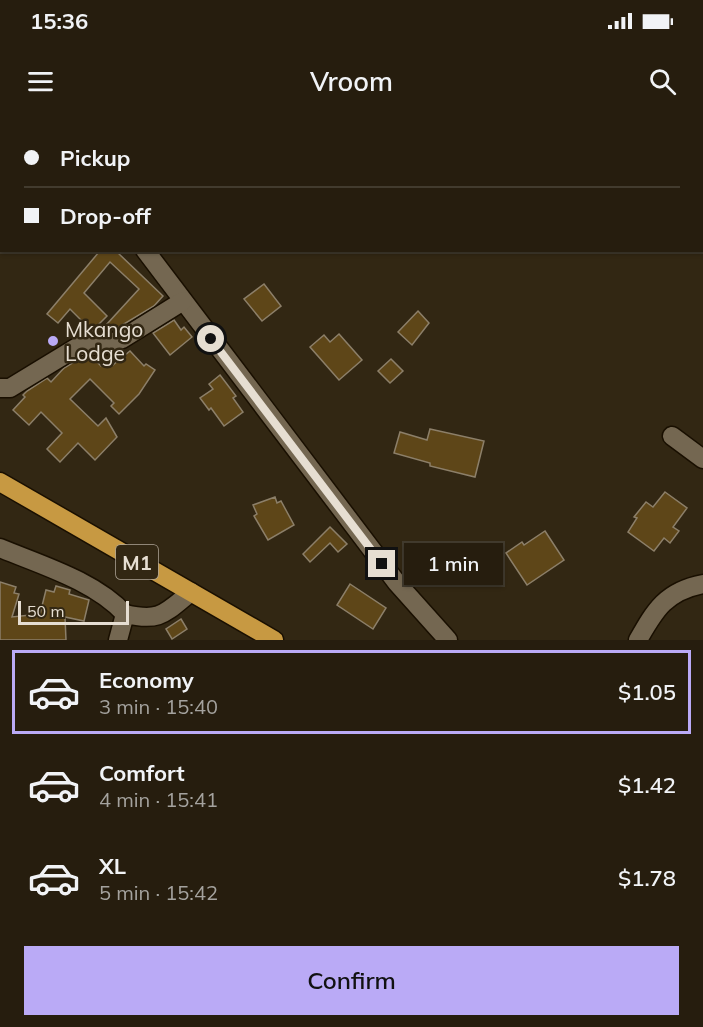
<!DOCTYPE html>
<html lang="en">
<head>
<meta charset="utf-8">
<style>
  body { margin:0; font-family:Mulish,sans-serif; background:#2e2617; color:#f1f3f6; height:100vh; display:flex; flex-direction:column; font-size:22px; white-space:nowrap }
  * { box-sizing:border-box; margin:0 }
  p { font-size:20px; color:#a4a29e }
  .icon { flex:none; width:33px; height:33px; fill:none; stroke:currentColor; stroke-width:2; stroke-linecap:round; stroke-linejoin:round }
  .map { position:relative; height:520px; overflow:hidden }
  .drawer { display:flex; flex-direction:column; background:#261d0e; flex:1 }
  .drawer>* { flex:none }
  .hud { position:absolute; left:0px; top:0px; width:704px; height:132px; box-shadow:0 2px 4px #0004,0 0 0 2px #423b2e; display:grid; align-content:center; height:132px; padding:0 24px; background:#261d0e }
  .scale { position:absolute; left:18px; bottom:15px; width:111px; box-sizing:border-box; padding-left:6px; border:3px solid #e6ded2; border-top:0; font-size:16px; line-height:21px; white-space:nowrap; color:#e6ded2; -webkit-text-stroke:4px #322713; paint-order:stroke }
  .end { position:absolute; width:27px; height:27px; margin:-14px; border:8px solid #e6ded2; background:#111; box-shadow:0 0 0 3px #111 }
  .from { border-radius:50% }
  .bubble { position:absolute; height:42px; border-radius:0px; background:#261d0e; box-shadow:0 2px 4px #0004,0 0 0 2px #423b2e; font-size:20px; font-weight:600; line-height:42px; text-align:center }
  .hud b { display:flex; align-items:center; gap:21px; height:57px; font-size:22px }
  .hud b+b { border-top:2px solid #423b2e }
  .hud i { width:15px; height:15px; background:#f1f3f6 }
  ul { padding:10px 0 0; list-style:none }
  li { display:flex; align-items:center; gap:18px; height:84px; margin:0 12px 9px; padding:0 12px; border:3px solid transparent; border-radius:0px }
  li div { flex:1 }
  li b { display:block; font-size:22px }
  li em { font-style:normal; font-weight:600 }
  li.current { border-color:#baaaf6 }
  li>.icon { width:54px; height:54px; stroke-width:1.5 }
  .cta { display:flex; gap:12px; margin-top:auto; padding:12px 24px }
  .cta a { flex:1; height:69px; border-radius:0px; background:#baaaf6; color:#111; font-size:24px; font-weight:600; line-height:69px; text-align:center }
  .status { display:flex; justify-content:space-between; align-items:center; height:42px; padding:0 30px; background:#261d0e; direction:ltr }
  .status svg { height:16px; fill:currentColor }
  header { display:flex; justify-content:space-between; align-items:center; height:78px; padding:0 24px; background:#261d0e; font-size:27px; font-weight:600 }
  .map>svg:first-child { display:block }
  .building { fill:#5e4618; stroke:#8c7f69; stroke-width:1.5 }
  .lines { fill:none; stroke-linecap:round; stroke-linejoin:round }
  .minor-casing { stroke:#190f00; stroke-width:21 }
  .highway-casing { stroke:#190f00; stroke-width:21 }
  .minor { stroke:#746751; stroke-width:18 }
  .highway { stroke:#c79942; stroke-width:18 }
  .route { stroke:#e6ded2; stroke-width:8 }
  .poi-dot { fill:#baaaf6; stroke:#322713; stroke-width:2 }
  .labels { text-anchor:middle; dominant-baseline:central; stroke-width:5; stroke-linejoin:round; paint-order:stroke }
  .shield { fill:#322713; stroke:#b0a799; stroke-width:1.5 }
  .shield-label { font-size:20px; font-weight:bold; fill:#e6ded2 }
  .poi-label { font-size:21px; fill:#e6ded2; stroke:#322713; text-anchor:start }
</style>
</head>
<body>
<div class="status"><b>15:36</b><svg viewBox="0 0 49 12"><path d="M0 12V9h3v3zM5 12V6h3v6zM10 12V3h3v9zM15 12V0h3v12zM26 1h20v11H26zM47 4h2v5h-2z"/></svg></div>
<header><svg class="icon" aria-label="menu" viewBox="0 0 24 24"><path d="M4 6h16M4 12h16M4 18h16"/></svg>Vroom<svg class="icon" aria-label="search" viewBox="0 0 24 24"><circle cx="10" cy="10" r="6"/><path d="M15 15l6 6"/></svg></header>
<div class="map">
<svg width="703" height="520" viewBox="0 0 703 520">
  <rect width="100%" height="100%" fill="#322713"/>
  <g class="building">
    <path d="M97 130H120L118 133 163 176 154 186 114 210 107 204 139 169 110 142 84 173 107 196 92 211 70 189 58 203 47 194 99 132Z"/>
    <path d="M264 164 281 186 262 201 244 179Z"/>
    <path d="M418 191 429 203 412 225 398 212Z"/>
    <path d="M174 200 181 210 184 207 192 217 170 235 153 213Z"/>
    <path d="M339 214 362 240 339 260 310 227 324 215 330 222Z"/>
    <path d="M130 231 144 246 146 244 155 250 139 274 119 294 111 286 114 283 90 259 70 279 98 306 106 298 117 317 95 340 78 323 60 342 47 329 62 313 41 292 29 305 13 290 25 277 23 275 27 271 47 258 51 262 64 248 82 237H92L101 246 108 239 113 245Z"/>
    <path d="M391 239 403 251 390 263 378 251Z"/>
    <path d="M220 255 236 276 233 278 243 292 224 306 211 288 209 290 200 278 213 269 209 264Z"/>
    <path d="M430 309 484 321 475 357 430 346V343L394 333 400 312 427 320Z"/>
    <path d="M665 372 687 388 673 407 679 411 670 423 664 418 654 431 628 412 637 398 634 397 646 382 653 387Z"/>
    <path d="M275 377 277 383 281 381 294 405 268 420 254 396 257 394 253 385Z"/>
    <path d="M330 407 347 424 338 432 330 423 310 442 303 434Z"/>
    <path d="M545 411 564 440 527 465 506 433 522 422 524 425Z"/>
    <path d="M0 462 16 467 14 473 19 474 12 497 40 494 46 470 54 472 56 466 70 470 69 474 89 480 84 501 65 497 66 520H0Z"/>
    <path d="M350 464 386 488 373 509 337 485Z"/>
    <path d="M181 499 187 509 172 519 166 509Z"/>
  </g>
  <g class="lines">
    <g class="minor-casing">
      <g id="minor">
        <path d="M47 0 49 2"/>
        <path d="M466 0 470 2"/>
        <path d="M145 130 397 463 448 520"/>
        <path d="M0 268H10L79 226 105 225 122 219 183 181"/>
        <path d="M672 316 703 339"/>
        <path d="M0 428C41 445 95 461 125 494"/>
        <path d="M118 520 125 494C160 502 164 494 191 472"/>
        <path d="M638 520C655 490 666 471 703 464"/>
      </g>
    </g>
    <g class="highway-casing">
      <path id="highway" d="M0 362 274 520"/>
    </g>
    <use href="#minor" class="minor"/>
    <use href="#highway" class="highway"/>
  </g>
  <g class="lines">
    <path class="route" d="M211 219 382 444"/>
  </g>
  <circle class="poi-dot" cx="53" cy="221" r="6"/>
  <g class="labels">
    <rect class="shield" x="116" y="425" width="42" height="34" rx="4.5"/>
    <g class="shield-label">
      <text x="137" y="442">M1</text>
    </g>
    <g class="poi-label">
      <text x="65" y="209">Mkango<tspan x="65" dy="24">Lodge</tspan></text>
    </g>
  </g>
</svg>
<div class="scale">50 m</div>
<i class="end from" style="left:211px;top:219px"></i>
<i class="end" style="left:382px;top:444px"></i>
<div class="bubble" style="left:404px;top:423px;width:99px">1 min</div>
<div class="hud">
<b><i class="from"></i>Pickup</b>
<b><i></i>Drop-off</b>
</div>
</div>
<section class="drawer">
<ul>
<li class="current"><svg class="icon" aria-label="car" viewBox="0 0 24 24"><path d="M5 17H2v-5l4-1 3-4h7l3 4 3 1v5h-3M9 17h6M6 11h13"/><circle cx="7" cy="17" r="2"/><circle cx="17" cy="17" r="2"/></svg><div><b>Economy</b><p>3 min · 15:40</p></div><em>$1.05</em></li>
<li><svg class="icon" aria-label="car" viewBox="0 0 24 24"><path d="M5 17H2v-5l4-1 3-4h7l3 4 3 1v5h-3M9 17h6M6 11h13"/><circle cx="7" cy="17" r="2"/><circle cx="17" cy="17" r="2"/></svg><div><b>Comfort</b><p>4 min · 15:41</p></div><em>$1.42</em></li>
<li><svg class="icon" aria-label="car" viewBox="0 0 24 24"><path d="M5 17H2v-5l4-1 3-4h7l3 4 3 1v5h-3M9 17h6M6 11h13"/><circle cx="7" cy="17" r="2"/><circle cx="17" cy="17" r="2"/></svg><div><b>XL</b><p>5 min · 15:42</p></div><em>$1.78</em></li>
</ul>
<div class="cta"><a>Confirm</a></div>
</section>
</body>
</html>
